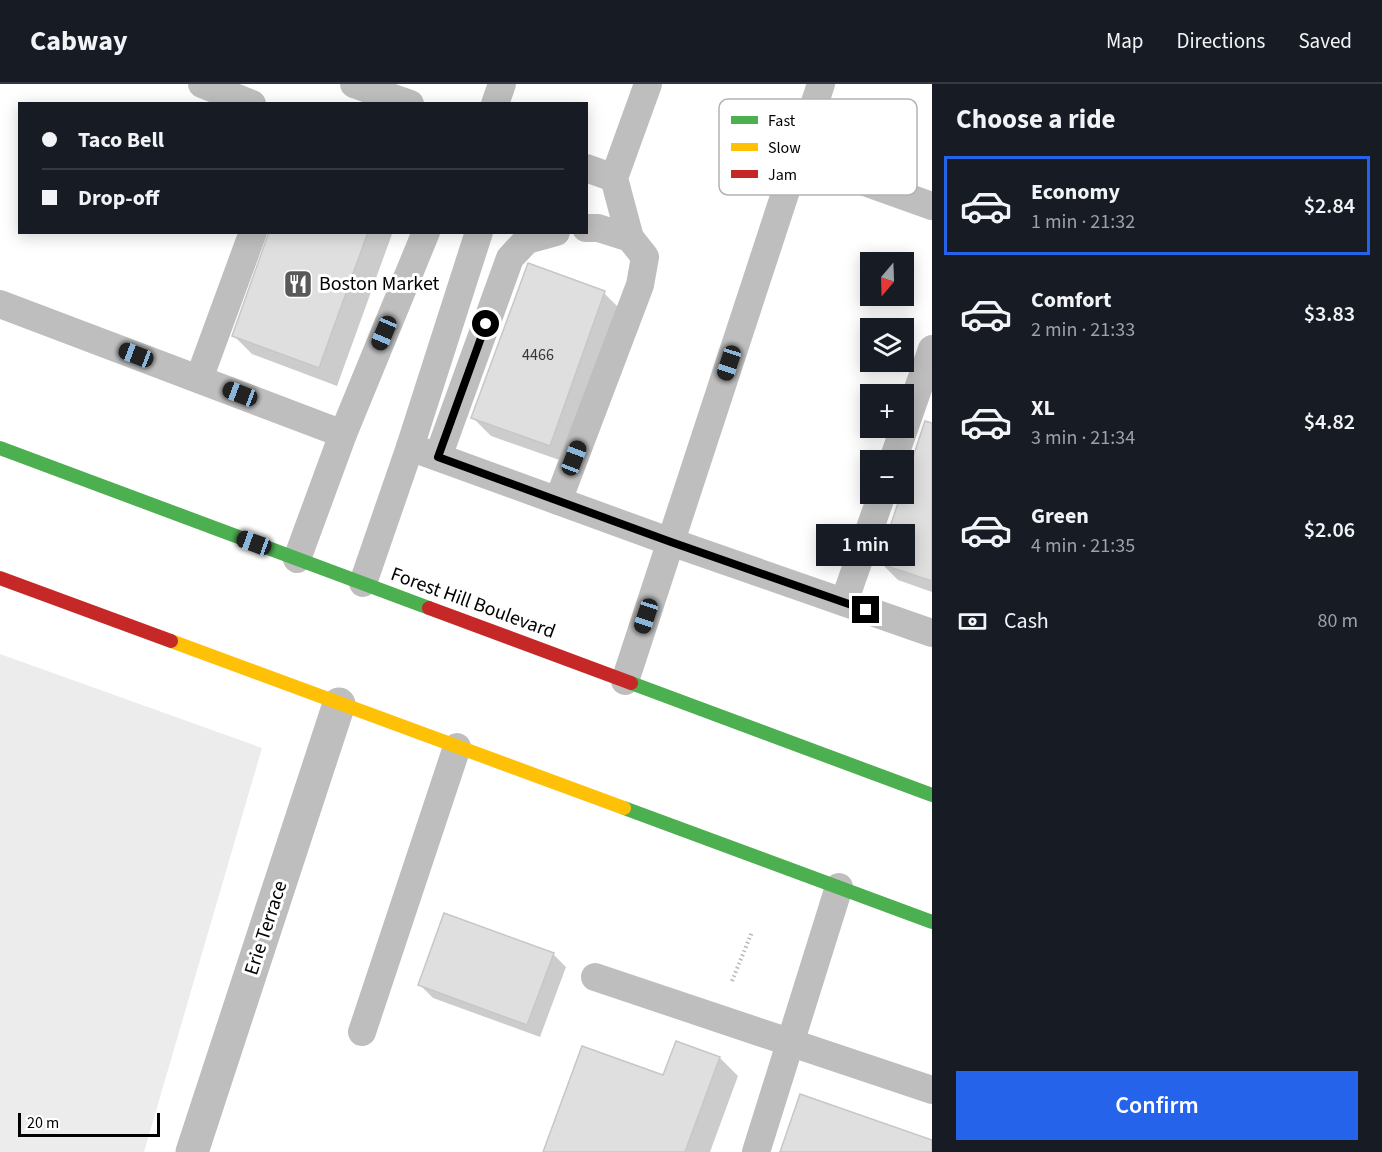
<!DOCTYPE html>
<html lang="en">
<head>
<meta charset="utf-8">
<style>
  body { margin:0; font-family:"Source Sans 3",sans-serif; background:#242831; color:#f1f3f6; height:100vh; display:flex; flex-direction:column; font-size:22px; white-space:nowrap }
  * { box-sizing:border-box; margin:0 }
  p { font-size:20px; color:#9ea1a6 }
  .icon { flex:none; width:33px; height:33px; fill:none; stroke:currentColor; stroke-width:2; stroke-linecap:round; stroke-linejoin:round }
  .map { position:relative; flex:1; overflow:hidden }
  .details { display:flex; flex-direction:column; background:#171b24; width:450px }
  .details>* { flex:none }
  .banner { position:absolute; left:18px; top:18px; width:570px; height:132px; border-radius:0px; box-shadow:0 3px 15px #0003; display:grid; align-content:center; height:132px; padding:0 24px; background:#171b24 }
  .needle { width:39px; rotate:199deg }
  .buttons { position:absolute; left:860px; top:168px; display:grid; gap:12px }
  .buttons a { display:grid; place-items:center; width:54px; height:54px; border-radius:0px; background:#171b24; box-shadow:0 3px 15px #0003; font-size:30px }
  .scale { position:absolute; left:18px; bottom:15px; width:142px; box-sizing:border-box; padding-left:6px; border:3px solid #000; border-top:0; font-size:16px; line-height:21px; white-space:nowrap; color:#000; -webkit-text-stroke:4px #fff; paint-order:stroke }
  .end { position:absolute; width:27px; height:27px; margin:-14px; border:8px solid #000; background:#fff; box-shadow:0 0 0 3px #fff }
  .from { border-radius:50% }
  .bubble { position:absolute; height:42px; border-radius:0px; background:#171b24; box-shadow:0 3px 15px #0003; font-size:20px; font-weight:600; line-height:42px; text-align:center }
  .car { position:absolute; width:18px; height:36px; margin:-18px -9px; border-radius:8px; box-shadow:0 0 4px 2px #0007; background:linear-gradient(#222 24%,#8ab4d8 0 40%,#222 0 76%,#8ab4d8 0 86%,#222 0) }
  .banner b { display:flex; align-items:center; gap:21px; height:57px; font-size:22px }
  .banner b+b { border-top:2px solid #363941 }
  .banner i { width:15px; height:15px; background:#f1f3f6 }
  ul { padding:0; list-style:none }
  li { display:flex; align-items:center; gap:18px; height:99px; margin:0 12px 9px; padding:0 12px; border:3px solid transparent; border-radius:0px }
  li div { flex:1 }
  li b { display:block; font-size:22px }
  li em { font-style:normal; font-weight:600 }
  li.selected { border-color:#2563eb }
  li>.icon { width:54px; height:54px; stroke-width:1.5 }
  h2 { padding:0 24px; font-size:27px; line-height:72px }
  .pay { display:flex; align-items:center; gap:15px; height:66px; padding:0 24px; font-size:22px }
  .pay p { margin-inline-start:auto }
  .action { display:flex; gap:12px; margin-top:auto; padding:12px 24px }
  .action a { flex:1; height:69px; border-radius:0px; background:#2563eb; color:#fff; font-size:24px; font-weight:600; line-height:69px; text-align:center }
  header { display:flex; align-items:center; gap:36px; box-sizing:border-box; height:84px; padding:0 30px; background:#171b24; border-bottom:2px solid #363941 }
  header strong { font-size:28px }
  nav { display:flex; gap:33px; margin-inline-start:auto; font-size:21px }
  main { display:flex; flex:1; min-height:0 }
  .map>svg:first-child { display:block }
  .green { fill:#ececec }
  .shadow { fill:#0003 }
  .building { fill:#dfdfdf; stroke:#c7c7c7; stroke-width:1.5 }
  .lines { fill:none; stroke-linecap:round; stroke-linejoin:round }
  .path { stroke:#b9b9b9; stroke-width:4; stroke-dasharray:1.5 3; stroke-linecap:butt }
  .lane { stroke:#bebebe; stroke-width:28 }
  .street { stroke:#bebebe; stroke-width:33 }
  .fast { stroke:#4caf50; stroke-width:14 }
  .slow { stroke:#ffc107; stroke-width:14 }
  .jam { stroke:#c62828; stroke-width:14 }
  .route { stroke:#000; stroke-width:8 }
  .labels { text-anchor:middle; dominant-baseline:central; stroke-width:6; stroke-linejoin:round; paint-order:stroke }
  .number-label { font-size:16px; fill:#383838 }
  .poi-label { font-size:20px; fill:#000; stroke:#fff; text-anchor:start }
  .street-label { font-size:20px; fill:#000; stroke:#fff }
  .key { fill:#fff; stroke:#b2b2b2; stroke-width:1.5 }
  .key-label { font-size:16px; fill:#000 }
</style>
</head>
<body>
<header>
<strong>Cabway</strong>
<nav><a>Map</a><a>Directions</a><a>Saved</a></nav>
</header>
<main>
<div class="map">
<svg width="932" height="1068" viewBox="0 0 932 1068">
  <rect width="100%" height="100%" fill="#fff"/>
  <path class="green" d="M0 570 262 664 144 1068H0Z"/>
  <g class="shadow">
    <path d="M270 148 392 150 337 302 252 270 234 252Z"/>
    <path d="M604 209 622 227 568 379 491 352 473 334Z"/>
    <path d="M932 341V508L898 496 880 478 903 408Z"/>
    <path d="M553 870 566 883 540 953 433 914 420 901Z"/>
    <path d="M720 974 738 992 710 1068H545L664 993Z"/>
  </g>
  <g class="building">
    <path d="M269 148H368L319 284 232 252Z"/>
    <path d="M528 179 605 207 550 362 471 334Z"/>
    <path d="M925 337 932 339V497L878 479 901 410H903V403Z"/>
    <path d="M444 829 554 869 527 941 418 901Z"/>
    <path d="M676 957 720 973 685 1068H543L582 962 663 991Z"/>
    <path d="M800 1010 932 1056V1068H780Z"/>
  </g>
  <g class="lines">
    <path class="path" d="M732 897 752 848"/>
    <g class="lane">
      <path d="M202 0 252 20"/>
      <path d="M354 0 410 20"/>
      <path d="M495 20 502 0"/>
      <path d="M795 79 862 97 932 122"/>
      <path d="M586 84 614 94"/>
      <path d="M630 154 614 94 648 0"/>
      <path d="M0 220 343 350"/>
      <path d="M199 295 253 148"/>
      <path d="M410 363 671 458 932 549"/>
      <path d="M438 373 510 174 527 156 556 148"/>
      <path d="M893 376 932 265"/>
      <path d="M558 417 640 201 645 173 630 154 598 144H586"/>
      <path d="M297 475 343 350 426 148"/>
      <path d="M363 499 410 363 479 148"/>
      <path d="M844 518 882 410"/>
      <path d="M625 597 821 0"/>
      <path d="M595 893 932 1006"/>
      <path d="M362 948 457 663"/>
      <path d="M756 1068 839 803"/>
    </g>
    <path class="street" d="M192 1068 339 620"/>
    <g class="fast">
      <path d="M0 364 429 524"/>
      <path d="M631 599 932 711"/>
      <path d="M624 724 932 838"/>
    </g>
    <path class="slow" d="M171 557 624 724"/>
    <g class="jam">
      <path d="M0 494 171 557"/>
      <path d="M429 524 631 599"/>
    </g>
  </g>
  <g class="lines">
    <path class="route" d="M486 240 438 373 671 458 866 526"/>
  </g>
  <defs>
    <g id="restaurant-square" transform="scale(1.5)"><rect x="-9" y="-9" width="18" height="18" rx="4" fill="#595959" stroke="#fff"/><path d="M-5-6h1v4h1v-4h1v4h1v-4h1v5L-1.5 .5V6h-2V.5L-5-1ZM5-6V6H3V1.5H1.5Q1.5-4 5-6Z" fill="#fff"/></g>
  </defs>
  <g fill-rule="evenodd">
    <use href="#restaurant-square" x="298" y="200"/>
  </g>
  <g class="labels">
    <g class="number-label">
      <text x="538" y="271">4466</text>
    </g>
    <g class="poi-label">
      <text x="319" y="200">Boston Market</text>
    </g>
    <g class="street-label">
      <text transform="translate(473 519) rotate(20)">Forest Hill Boulevard</text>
      <text transform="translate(266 844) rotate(-72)">Erie Terrace</text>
    </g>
  </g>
  <rect x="719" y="15" width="198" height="96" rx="9" class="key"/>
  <rect x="731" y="32" width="27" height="8" fill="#4caf50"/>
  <rect x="731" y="59" width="27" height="8" fill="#ffc107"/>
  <rect x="731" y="86" width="27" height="8" fill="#c62828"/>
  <g class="key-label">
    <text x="768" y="42">Fast</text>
    <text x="768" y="69">Slow</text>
    <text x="768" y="96">Jam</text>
  </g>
</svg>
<div class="buttons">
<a><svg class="needle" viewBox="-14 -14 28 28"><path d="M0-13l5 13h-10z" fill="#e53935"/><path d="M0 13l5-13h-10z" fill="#9ea1a6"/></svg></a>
<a><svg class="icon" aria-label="layers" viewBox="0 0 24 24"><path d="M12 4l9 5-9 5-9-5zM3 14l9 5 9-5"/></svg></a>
<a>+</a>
<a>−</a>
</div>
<div class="scale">20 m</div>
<i class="end from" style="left:486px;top:240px"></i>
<i class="end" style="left:866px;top:526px"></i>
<div class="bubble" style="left:816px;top:440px;width:99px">1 min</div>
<i class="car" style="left:384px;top:249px;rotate:203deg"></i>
<i class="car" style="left:136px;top:271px;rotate:291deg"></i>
<i class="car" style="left:729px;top:279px;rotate:198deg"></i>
<i class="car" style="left:240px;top:310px;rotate:291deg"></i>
<i class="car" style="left:574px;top:374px;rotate:21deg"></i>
<i class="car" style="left:254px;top:459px;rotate:290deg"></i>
<i class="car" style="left:646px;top:532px;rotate:198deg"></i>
<div class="banner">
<b><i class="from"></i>Taco Bell</b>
<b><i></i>Drop-off</b>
</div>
</div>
<section class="details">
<h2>Choose a ride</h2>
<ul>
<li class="selected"><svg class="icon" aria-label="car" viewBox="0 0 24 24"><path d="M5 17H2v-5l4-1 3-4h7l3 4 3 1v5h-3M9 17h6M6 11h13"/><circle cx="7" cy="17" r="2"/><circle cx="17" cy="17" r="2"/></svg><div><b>Economy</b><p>1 min · 21:32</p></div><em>$2.84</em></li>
<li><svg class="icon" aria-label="car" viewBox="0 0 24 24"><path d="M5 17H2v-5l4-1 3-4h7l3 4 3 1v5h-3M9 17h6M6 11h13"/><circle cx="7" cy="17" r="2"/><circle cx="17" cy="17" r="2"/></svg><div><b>Comfort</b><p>2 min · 21:33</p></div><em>$3.83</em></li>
<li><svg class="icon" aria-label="car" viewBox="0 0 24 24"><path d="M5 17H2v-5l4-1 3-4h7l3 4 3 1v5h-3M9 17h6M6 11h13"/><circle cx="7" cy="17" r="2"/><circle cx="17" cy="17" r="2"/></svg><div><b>XL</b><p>3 min · 21:34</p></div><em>$4.82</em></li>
<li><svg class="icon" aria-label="car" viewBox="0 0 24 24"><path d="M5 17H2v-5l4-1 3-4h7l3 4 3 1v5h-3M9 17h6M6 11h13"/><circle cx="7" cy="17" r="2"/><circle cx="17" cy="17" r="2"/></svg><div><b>Green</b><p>4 min · 21:35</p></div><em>$2.06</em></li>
</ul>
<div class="pay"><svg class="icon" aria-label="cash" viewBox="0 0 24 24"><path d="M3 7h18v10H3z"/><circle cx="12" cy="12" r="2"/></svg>Cash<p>80 m</p></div>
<div class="action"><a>Confirm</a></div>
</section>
</main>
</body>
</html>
